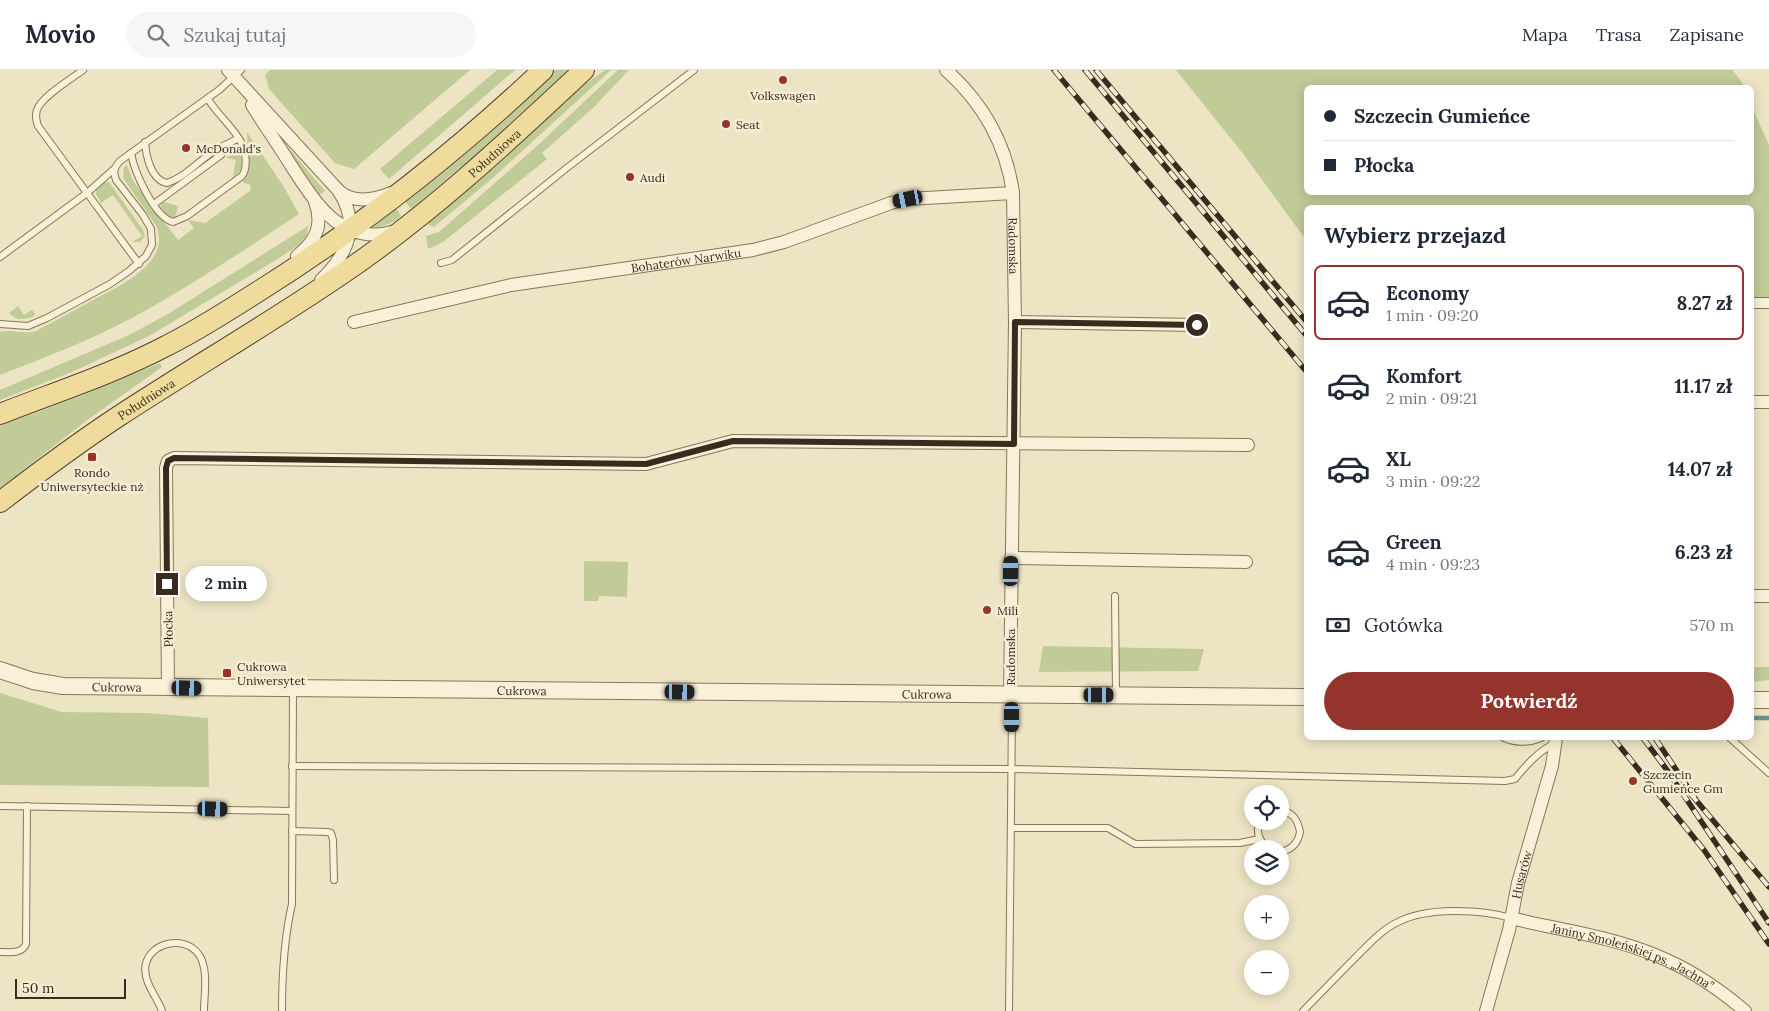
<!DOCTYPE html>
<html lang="pl">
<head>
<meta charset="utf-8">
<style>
  body { margin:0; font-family:Lora,serif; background:#f6f6f7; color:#1f2937; height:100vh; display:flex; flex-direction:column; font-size:19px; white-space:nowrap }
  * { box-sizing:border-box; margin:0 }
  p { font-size:16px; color:#747a83 }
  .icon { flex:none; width:28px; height:28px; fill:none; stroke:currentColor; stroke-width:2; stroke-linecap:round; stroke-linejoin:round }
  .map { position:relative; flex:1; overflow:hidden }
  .side { position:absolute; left:1304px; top:135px; width:450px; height:535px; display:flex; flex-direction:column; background:#fff; border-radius:8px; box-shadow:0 2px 12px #0003 }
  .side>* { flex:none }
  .hud { position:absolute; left:1304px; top:15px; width:450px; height:110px; border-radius:8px; box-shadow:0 2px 12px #0003; display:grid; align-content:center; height:110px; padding:0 20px; background:#fff }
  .buttons { position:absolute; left:1244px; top:715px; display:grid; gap:10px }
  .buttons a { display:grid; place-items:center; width:45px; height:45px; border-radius:50%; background:#fff; box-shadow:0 2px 12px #0003; font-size:25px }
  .scale { position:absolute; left:15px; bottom:12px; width:111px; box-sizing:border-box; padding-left:5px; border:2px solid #372c1e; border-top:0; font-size:14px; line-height:18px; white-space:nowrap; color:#372c1e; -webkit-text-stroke:4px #f4edd3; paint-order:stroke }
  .end { position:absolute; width:22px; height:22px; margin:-11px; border:6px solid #372c1e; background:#fff; box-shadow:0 0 0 2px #fff }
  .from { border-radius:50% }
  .bubble { position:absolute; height:35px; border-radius:18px; background:#fff; box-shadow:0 2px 12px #0003; font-size:16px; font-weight:700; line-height:35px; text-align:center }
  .car { position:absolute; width:15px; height:30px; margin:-15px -8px; border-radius:6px; box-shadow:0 0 4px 1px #0007; background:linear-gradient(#222 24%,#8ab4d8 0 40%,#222 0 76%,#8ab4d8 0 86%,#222 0) }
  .hud b { display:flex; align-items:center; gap:18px; height:48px; font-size:19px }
  .hud b+b { border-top:1px solid #e0e1e3 }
  .hud i { width:12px; height:12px; background:#1f2937 }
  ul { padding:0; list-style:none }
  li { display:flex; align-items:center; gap:15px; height:75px; margin:0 10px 8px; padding:0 10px; border:2px solid transparent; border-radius:8px }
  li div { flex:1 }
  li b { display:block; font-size:19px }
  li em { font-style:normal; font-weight:700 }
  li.active { border-color:#94342d }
  li>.icon { width:45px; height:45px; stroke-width:1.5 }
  h2 { padding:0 20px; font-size:22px; line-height:60px }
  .pay { display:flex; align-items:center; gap:12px; height:55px; padding:0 20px; font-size:19px }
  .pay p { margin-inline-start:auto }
  .cta { display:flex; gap:10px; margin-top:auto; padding:10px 20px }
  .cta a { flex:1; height:58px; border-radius:30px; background:#94342d; color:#fff; font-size:20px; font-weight:700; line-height:58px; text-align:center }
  header { display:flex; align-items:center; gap:30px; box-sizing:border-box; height:70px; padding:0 25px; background:#fff; border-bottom:1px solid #e0e1e3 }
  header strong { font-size:24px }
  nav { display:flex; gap:28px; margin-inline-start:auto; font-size:18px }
  .search { width:350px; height:45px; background:#f6f6f7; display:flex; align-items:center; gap:12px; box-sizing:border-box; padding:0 18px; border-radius:28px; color:#747a83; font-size:19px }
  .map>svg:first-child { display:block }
  .green { fill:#c1cb98 }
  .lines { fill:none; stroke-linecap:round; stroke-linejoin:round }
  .stream { stroke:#6d8e88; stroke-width:4.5 }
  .service-casing { stroke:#87765b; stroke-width:8 }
  .pedestrian-casing { stroke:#87765b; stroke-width:12 }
  .minor-casing { stroke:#87765b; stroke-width:14 }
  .tertiary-casing { stroke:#87765b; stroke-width:18 }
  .primary-casing { stroke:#55432f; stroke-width:22 }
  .service { stroke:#f8f0d7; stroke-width:6 }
  .pedestrian { stroke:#f8f0d7; stroke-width:10 }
  .minor { stroke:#f8f0d7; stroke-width:12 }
  .tertiary { stroke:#f8f0d7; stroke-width:16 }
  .primary { stroke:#efdc9d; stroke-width:20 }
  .rail-casing { stroke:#372c1e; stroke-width:5.5 }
  .rail { stroke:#f4edd3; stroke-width:4; stroke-dasharray:11; stroke-linecap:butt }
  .route { stroke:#372c1e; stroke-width:6 }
  .poi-dot { fill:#94342d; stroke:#f4edd3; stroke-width:2 }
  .labels { text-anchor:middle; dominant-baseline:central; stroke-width:5; stroke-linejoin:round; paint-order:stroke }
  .poi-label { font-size:12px; fill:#372c1e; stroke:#f4edd3; text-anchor:start }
  .street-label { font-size:12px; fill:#372c1e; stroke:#f4edd3 }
</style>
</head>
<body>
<header>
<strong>Movio</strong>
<div class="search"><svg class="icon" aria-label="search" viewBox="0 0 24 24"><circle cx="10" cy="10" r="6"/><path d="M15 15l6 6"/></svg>Szukaj tutaj</div>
<nav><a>Mapa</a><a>Trasa</a><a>Zapisane</a></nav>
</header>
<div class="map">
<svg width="1769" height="941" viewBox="0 0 1769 941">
  <rect width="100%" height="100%" fill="#ede4c4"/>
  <g class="green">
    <path d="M270 0H470L354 99 335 93 269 19 265 5Z"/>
    <path d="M497 0H515L389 109 380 99Z"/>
    <path d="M555 0H568L473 87 411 139 405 131 482 66Z"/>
    <path d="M605 0H611L495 106 434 157 425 153 575 21Z"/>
    <path d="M618 0H629L593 38 542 83 547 89 443 172 428 179 426 166 439 162 537 76Z"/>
    <path d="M1176 0H1732L1741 11 1744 17 1306 18V122H1751V35L1769 75V229H1751V138H1306V170L1244 85Z"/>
    <path d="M247 62 284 117 299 144C244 180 188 218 130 249 88 271 44 288 0 305V262C12 259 24 265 36 261L121 215C142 202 166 185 157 157L123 108 124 97 127 95 133 111 178 170 194 158 188 150 205 153 250 121 251 115 242 112 247 107 248 102Z"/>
    <path d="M286 75 325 121 318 126Z"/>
    <path d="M237 80 241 84C242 95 243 101 233 107L236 90 226 88Z"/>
    <path d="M103 112H109L143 160 145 166 140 172H132L142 166 113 125 101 133 96 124V118Z"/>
    <path d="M163 132 178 136 175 148 167 146 160 136Z"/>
    <path d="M396 138 401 146C392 154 383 156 372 158Z"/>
    <path d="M308 156 307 165 300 174 276 190 149 266 72 302 0 330V320L129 265 168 244Z"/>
    <path d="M18 236 24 245 32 240 35 243 34 246C25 250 16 251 9 243Z"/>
    <path d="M160 293 162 297 86 351 0 418V356L83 325Z"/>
    <path d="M584 491 628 492 627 527 599 526 598 531H584Z"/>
    <path d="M1043 576 1204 579 1198 601 1039 602Z"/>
    <path d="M1751 597H1769V610L1751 612Z"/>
    <path d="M0 623 62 642 147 643 208 648 209 717 0 715Z"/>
  </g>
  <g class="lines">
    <path class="stream" d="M1752 648H1769"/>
    <g class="service-casing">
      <g id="service">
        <path d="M83 0C71 9 41 27 37 40 35 46 36 50 38 56L139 194"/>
        <path d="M145 72C146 86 151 110 167 113 186 107 200 89 217 79 224 75 231 73 238 68"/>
        <path d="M131 83C134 101 154 147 173 152L187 146 242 106C248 98 246 81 241 72 233 57 217 44 208 29"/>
        <path d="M154 134 221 85 229 75"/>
        <path d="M0 187 87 123 114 99"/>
        <path d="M441 193 452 190 568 97 694 0"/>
        <path d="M0 254 28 256 47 248 110 214 129 201 146 186 152 175 151 159 143 145 116 110C113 101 114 98 120 91L219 20 241 0"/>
        <path d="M1115 526 1116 624"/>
        <path d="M1504 668C1516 673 1529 673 1541 668"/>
        <path d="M1730 668 1769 703"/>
        <path d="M292 696 1011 699 1505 711 1515 709C1527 694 1538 682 1555 673"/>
        <path d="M0 736 292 741"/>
        <path d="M1280 740C1293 742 1298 750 1300 762 1298 773 1292 780 1280 782"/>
        <path d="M1260 751C1255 762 1259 771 1268 779"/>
        <path d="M1011 758H1108L1135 774 1240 773 1259 769"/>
        <path d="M292 761 327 762 331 763 333 770 334 810"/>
        <path d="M0 882C10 882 22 884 26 874L27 736"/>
        <path d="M162 941C158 929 148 918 146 906 138 870 198 858 204 898 207 912 204 927 204 941"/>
        <path d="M282 941C282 905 284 869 292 834L293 619"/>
        <path d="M1009 941 1012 643 1010 625"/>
        <path d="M1303 941C1320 924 1337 906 1354 889 1367 876 1381 860 1398 852 1427 837 1480 839 1511 848"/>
      </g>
    </g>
    <g class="pedestrian-casing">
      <path id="pedestrian" d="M1751 233H1769"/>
    </g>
    <g class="minor-casing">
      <g id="minor">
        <path d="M228 0 338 120C361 154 349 183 321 210"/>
        <path id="s1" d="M946 0C983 33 1006 73 1013 123L1015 252 1010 625"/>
        <path d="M252 35C265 56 279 76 292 97 317 135 342 177 396 161"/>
        <path d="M339 121C354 134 374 130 391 123"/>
        <path d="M297 186C315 172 324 156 315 132"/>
        <path id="s2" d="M354 252 511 215 753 180 784 172 891 133 908 129 1013 123"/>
        <path d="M1015 252 1197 255"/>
        <path d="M1751 332H1769"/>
        <path d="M1011 488 1246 492"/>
        <path d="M1751 526H1769"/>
        <path d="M168 618 166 398 168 391 174 388 646 394 733 371 1248 375"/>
        <path id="s3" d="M1511 848C1559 860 1609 866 1655 885 1688 898 1718 918 1745 941"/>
        <path id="s4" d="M1486 941 1509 860 1518 813 1552 696 1556 668"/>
      </g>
    </g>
    <g class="tertiary-casing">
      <g id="tertiary">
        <path id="s5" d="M0 600 33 611 63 616 1306 627"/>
        <path d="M1751 630H1769"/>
      </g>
    </g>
    <g class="primary-casing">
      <g id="primary">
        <path d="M0 344C56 322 115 303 168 275 200 259 229 240 259 221 361 157 455 83 543 0"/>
        <path id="s6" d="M0 432C39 402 78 373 119 346 191 299 265 256 336 208 426 148 505 74 584 0"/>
      </g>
    </g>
    <use href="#service" class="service"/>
    <use href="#pedestrian" class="pedestrian"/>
    <use href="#minor" class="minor"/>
    <use href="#tertiary" class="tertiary"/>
    <use href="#primary" class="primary"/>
    <g class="rail-casing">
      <g id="rail">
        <path d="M1054 0 1306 301"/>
        <path d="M1085 0 1306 265"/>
        <path d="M1096 0 1306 251"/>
        <path d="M1613 668 1704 780 1769 874"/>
        <path d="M1643 668 1667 700 1769 853"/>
        <path d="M1655 668 1695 728"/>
        <path d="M1690 723 1769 817"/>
      </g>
    </g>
    <use href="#rail" class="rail"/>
  </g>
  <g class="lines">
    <path class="route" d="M167 514 166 398 168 391 174 388 646 394 733 371 1014 374 1015 252 1197 255"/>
  </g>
  <g class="poi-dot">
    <circle cx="783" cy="10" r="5"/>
    <circle cx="726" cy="54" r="5"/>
    <circle cx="186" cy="78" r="5"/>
    <circle cx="630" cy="107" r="5"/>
    <rect x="87" y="382" width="10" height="10" rx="2.5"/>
    <circle cx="987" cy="540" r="5"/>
    <rect x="222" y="598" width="10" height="10" rx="2.5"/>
    <circle cx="1633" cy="711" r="5"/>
  </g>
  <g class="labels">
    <g class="poi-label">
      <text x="783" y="25" text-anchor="middle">Volkswagen</text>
      <text x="736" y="54">Seat</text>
      <text x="196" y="78">McDonald's</text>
      <text x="640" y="107">Audi</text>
      <text x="92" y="402" text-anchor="middle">Rondo<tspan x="92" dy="14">Uniwersyteckie nż</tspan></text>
      <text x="997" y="540">Mili</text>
      <text x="237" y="596">Cukrowa<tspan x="237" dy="14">Uniwersytet</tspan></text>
      <text x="1643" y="704">Szczecin<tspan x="1643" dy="14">Gumieńce Gm</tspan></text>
    </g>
    <g class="street-label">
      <text stroke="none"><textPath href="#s6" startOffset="606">Południowa</textPath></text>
      <text stroke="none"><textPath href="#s1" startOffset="196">Radomska</textPath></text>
      <text stroke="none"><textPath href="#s2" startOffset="338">Bohaterów Narwiku</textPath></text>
      <text stroke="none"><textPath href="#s6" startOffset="179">Południowa</textPath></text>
      <text transform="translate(168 559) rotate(-91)">Płocka</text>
      <text transform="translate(1010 587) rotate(-90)">Radomska</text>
      <text stroke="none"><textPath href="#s5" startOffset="119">Cukrowa</textPath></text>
      <text stroke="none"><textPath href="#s5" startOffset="524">Cukrowa</textPath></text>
      <text stroke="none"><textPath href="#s5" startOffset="929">Cukrowa</textPath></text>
      <text stroke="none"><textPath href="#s4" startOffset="141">Husarów</textPath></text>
      <text stroke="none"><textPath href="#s3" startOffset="128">Janiny Smoleńskiej ps. „Jachna”</textPath></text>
    </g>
  </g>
</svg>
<div class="buttons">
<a><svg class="icon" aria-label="locate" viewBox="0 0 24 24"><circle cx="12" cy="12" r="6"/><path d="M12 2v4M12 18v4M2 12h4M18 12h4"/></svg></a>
<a><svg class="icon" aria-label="layers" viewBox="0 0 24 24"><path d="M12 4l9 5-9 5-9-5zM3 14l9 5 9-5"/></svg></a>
<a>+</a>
<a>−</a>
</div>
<div class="scale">50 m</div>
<i class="end from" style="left:1197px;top:255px"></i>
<i class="end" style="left:167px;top:514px"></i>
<div class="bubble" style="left:185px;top:496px;width:82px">2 min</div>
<i class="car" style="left:908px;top:129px;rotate:258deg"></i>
<i class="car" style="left:1011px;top:501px;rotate:1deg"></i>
<i class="car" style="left:187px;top:618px;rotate:91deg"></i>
<i class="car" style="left:680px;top:622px;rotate:91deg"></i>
<i class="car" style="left:1099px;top:625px;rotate:90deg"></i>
<i class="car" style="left:1012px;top:647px;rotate:180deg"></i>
<i class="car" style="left:213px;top:739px;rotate:91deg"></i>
<div class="hud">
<b><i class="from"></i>Szczecin Gumieńce</b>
<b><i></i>Płocka</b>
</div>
<section class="side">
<h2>Wybierz przejazd</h2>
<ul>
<li class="active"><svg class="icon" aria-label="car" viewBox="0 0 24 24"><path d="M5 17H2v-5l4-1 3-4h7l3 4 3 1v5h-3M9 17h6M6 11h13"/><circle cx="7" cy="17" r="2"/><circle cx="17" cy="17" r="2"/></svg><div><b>Economy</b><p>1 min · 09:20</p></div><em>8.27 zł</em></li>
<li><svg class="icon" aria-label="car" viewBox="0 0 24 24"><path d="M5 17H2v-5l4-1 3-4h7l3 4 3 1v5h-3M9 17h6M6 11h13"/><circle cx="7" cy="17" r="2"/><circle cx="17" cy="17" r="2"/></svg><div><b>Komfort</b><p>2 min · 09:21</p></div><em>11.17 zł</em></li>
<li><svg class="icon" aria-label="car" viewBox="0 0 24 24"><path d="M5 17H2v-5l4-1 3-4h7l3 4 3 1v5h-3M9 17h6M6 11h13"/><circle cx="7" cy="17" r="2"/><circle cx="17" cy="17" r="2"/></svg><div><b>XL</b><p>3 min · 09:22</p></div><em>14.07 zł</em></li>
<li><svg class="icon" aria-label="car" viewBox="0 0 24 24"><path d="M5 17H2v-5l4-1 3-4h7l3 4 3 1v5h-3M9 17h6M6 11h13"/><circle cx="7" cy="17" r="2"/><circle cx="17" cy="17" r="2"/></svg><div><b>Green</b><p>4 min · 09:23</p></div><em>6.23 zł</em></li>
</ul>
<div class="pay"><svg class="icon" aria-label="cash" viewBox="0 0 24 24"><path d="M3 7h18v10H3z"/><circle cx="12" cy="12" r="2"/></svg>Gotówka<p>570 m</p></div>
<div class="cta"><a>Potwierdź</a></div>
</section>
</div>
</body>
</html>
